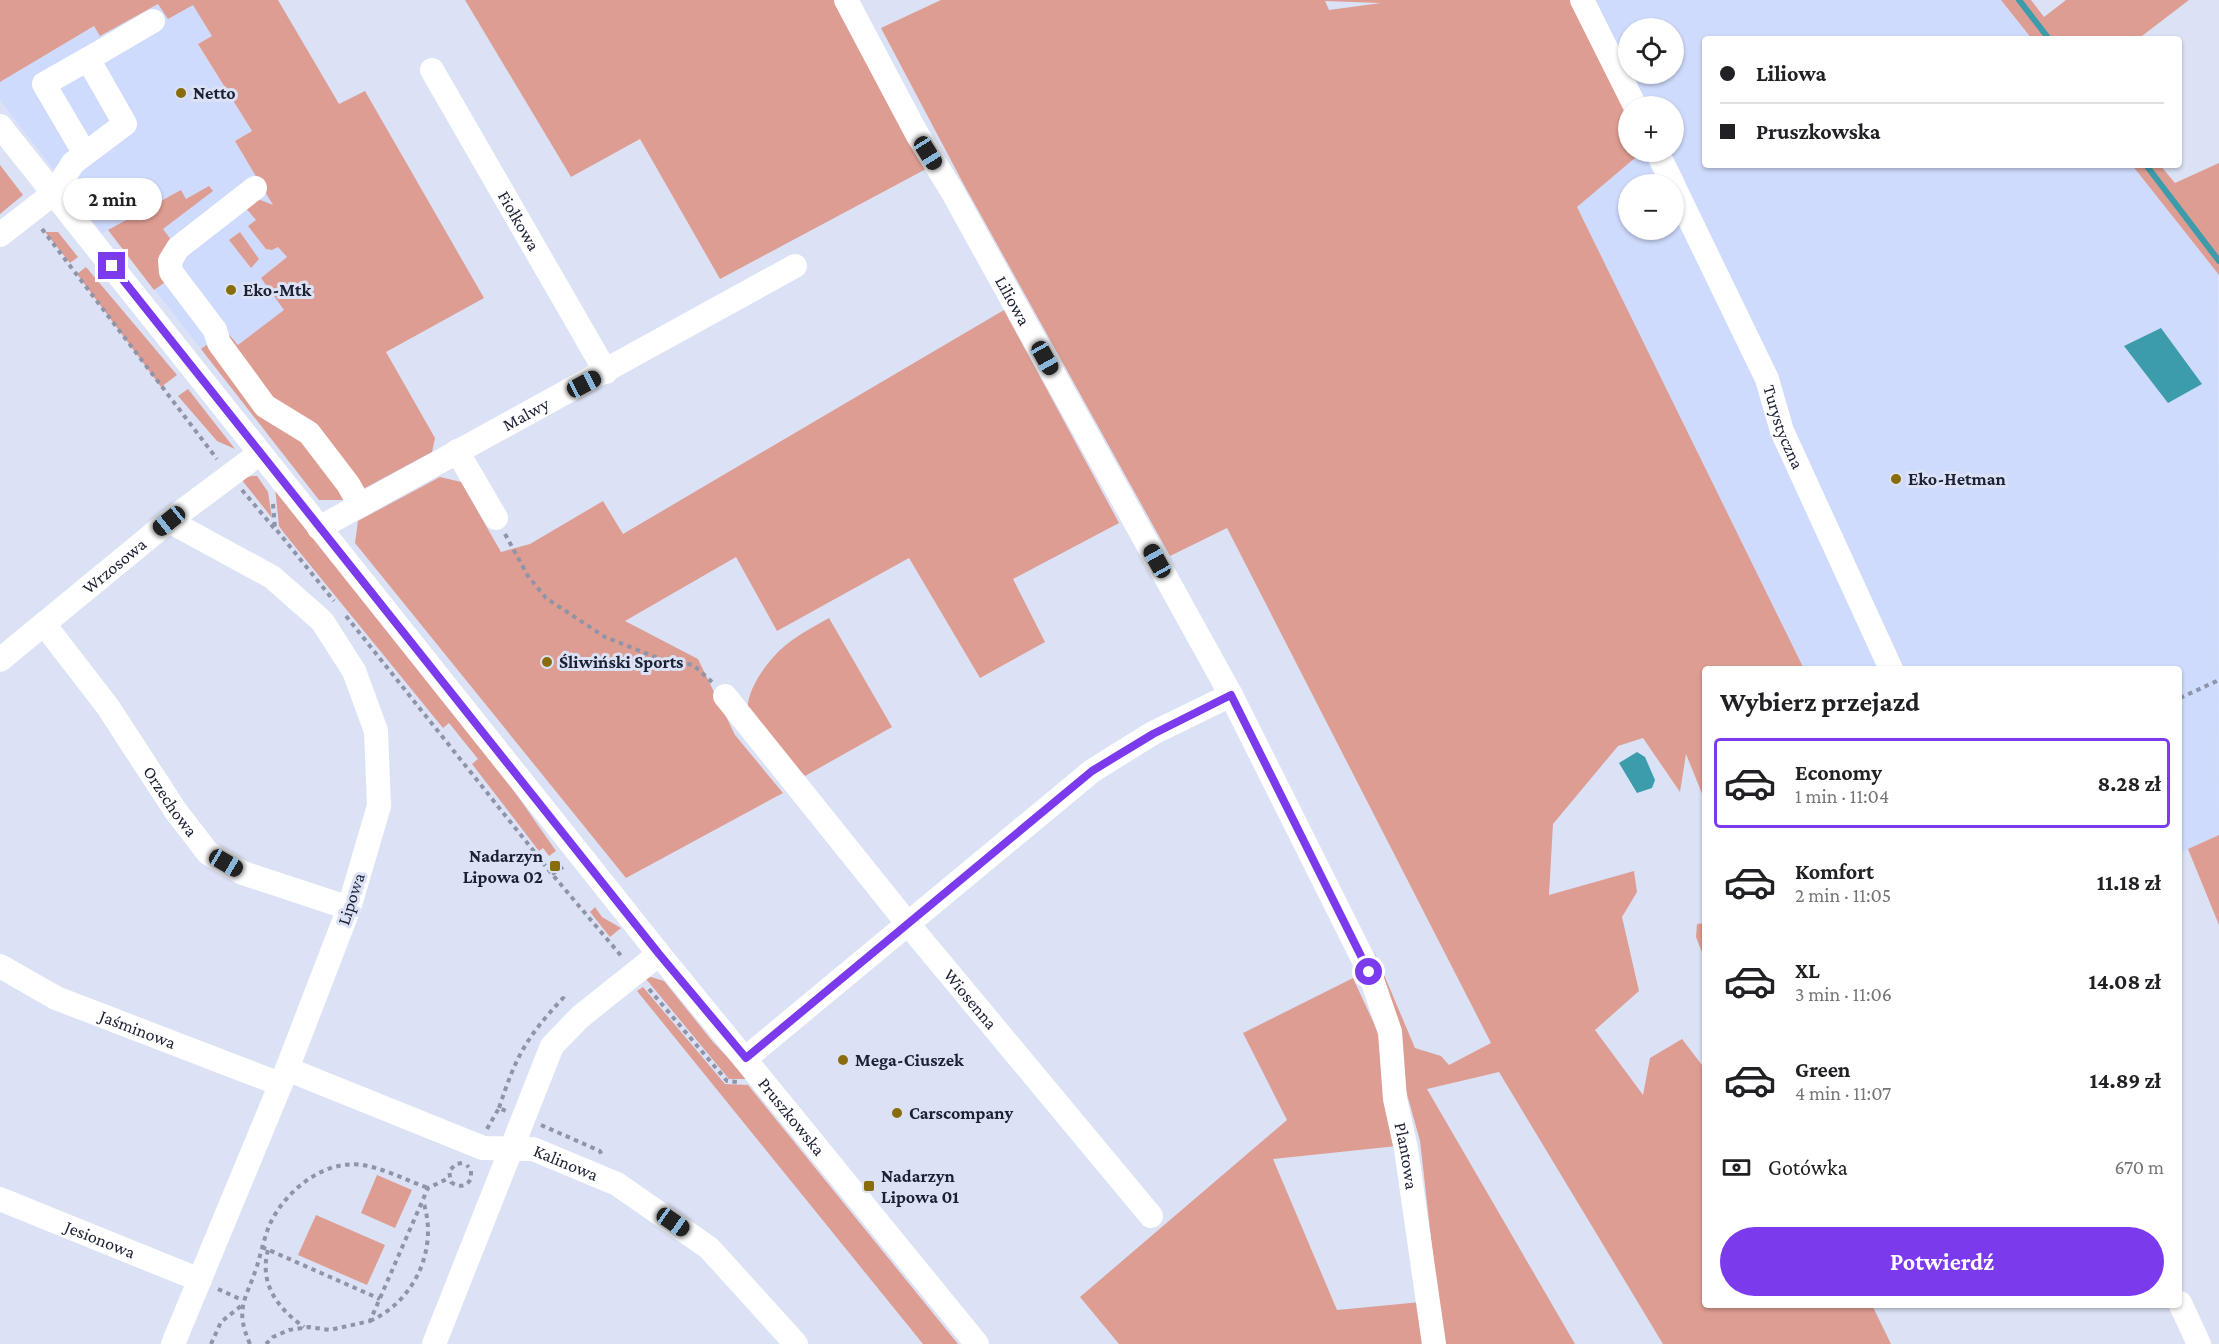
<!DOCTYPE html>
<html lang="pl">
<head>
<meta charset="utf-8">
<style>
  body { margin:0; font-family:"Crimson Pro",serif; background:#f2f2f2; color:#202124; height:100vh; display:flex; flex-direction:column; font-size:22px; white-space:nowrap }
  * { box-sizing:border-box; margin:0 }
  p { font-size:20px; color:#757577 }
  .icon { flex:none; width:33px; height:33px; fill:none; stroke:currentColor; stroke-width:2; stroke-linecap:round; stroke-linejoin:round }
  .map { position:relative; flex:1; overflow:hidden }
  .details { position:absolute; left:1702px; top:666px; width:480px; height:642px; display:flex; flex-direction:column; background:#fff; border-radius:6px; box-shadow:0 2px 4px #0004 }
  .details>* { flex:none }
  .top-card { position:absolute; left:1702px; top:36px; width:480px; height:132px; border-radius:6px; box-shadow:0 2px 4px #0004; display:grid; align-content:center; height:132px; padding:0 18px; background:#fff }
  .tools { position:absolute; left:1618px; top:18px; display:grid; gap:12px }
  .tools a { display:grid; place-items:center; width:66px; height:66px; border-radius:50%; background:#fff; box-shadow:0 2px 4px #0004; font-size:30px }
  .end { position:absolute; width:27px; height:27px; margin:-14px; border:8px solid #7c3aed; background:#fff; box-shadow:0 0 0 3px #fff }
  .from { border-radius:50% }
  .bubble { position:absolute; height:42px; border-radius:21px; background:#fff; box-shadow:0 2px 4px #0004; font-size:20px; font-weight:700; line-height:42px; text-align:center }
  .car { position:absolute; width:18px; height:36px; margin:-18px -9px; border-radius:8px; box-shadow:0 0 4px 2px #0007; background:linear-gradient(#222 24%,#8ab4d8 0 40%,#222 0 76%,#8ab4d8 0 86%,#222 0) }
  .top-card b { display:flex; align-items:center; gap:21px; height:57px; font-size:22px }
  .top-card b+b { border-top:2px solid #e0e0e0 }
  .top-card i { width:15px; height:15px; background:#202124 }
  ul { padding:0; list-style:none }
  li { display:flex; align-items:center; gap:18px; height:90px; margin:0 12px 9px; padding:0 6px; border:3px solid transparent; border-radius:6px }
  li div { flex:1 }
  li b { display:block; font-size:22px }
  li em { font-style:normal; font-weight:700 }
  li.on { border-color:#7c3aed }
  li>.icon { width:54px; height:54px; stroke-width:1.5 }
  h2 { padding:0 18px; font-size:27px; line-height:72px }
  .pay { display:flex; align-items:center; gap:15px; height:66px; padding:0 18px; font-size:22px }
  .pay p { margin-inline-start:auto }
  .button { display:flex; gap:12px; margin-top:auto; padding:12px 18px }
  .button a { flex:1; height:69px; border-radius:36px; background:#7c3aed; color:#fff; font-size:24px; font-weight:700; line-height:69px; text-align:center }
  .map>svg:first-child { display:block }
  .built { fill:#cfdbfd; fill-rule:evenodd }
  .green { fill:#de9d92; fill-rule:evenodd }
  .water { fill:#3c9cab }
  .lines { fill:none; stroke-linecap:round; stroke-linejoin:round }
  .stream { stroke:#3c9cab; stroke-width:6 }
  .path { stroke:#8f95a8; stroke-width:4; stroke-dasharray:4.5 4.5; stroke-linecap:butt }
  .minor { stroke:#fff; stroke-width:24 }
  .route { stroke:#7c3aed; stroke-width:8 }
  .poi-dot { fill:#896d0c; stroke:#dbe2f6; stroke-width:2 }
  .labels { text-anchor:middle; dominant-baseline:central; stroke-width:6; stroke-linejoin:round; paint-order:stroke }
  .poi-label { font-size:18px; font-weight:bold; fill:#1b2133; stroke:#dbe2f6; text-anchor:start }
  .street-label { font-size:18px; fill:#1b2133; stroke:#dbe2f6 }
</style>
</head>
<body>
<div class="map">
<svg width="2219" height="1344" viewBox="0 0 2219 1344">
  <rect width="100%" height="100%" fill="#dbe2f6"/>
  <g class="built">
    <path d="M1580 0H2001L2032 39H1706V165H2132L2218 274 2219 835 2180 853V669H1804L1577 207 1642 152H1674V106H1629ZM1629 28H1674V74H1629ZM1629 184H1674V230H1629Z"/>
    <path d="M159 4H193L212 36 198 45 252 131 235 141 435 438 432 452 343 500H319L108 230 102 233 0 100V82L13 74 94 26 101 36Z"/>
  </g>
  <g class="green">
    <path d="M0 0H278L339 104 365 91 484 298 386 352 435 438 432 452 363 489 279 408 221 333 225 330 238 345 284 310 261 278 287 257 278 247 272 250 266 249 248 226 256 220 245 207 258 199 273 205 235 141 252 131 198 44 212 36 193 5 168 19 158 4 100 36 94 26 0 82Z"/>
    <path d="M465 0H835L926 169 720 279 640 139 571 177Z"/>
    <path d="M941 0H1580L1629 106V152H1642L1577 207 1804 669H1706L1705 801 1686 754 1680 792 1643 738 1618 746 1553 824 1549 895 1634 871 1637 892 1622 917 1639 991 1595 1030 1643 1095 1650 1058 1682 1039 1705 1069 1706 1305H1872L1891 1344H1663L1499 1072 1427 1089 1575 1344H1443L1420 1141 1405 1087 1400 1034 1374 951 1415 1048 1441 1056 1449 1065 1491 1043 1227 528 1170 556 963 183 881 28ZM1325 1 1380 3H1381L1329 10Z"/>
    <path d="M2001 0H2031L2044 17 2066 0H2189L2138 39H2032Z"/>
    <path d="M2219 163V275L2132 165H2160L2175 183Z"/>
    <path d="M0 165 23 195 0 214Z"/>
    <path d="M209 186 213 191 163 229 172 241 164 283 154 290 108 230 181 190 186 199Z"/>
    <path d="M45 232H58L78 257 70 263Z"/>
    <path d="M240 232 259 259 251 268 229 240Z"/>
    <path d="M86 267 177 375 161 387 77 274Z"/>
    <path d="M1004 310 1119 523 1013 579 1045 642 980 678 909 558 777 631 736 557 625 621 698 659 735 735 783 793 626 878 355 543 358 521 440 477 461 482 501 552 530 544 603 501 623 534Z"/>
    <path d="M209 343 291 429 341 488 343 500H319L201 349Z"/>
    <path d="M188 389 235 449 217 441 178 396Z"/>
    <path d="M252 476H257L268 492 272 518 241 479Z"/>
    <path d="M275 487 331 561 484 748 556 851 549 856 543 848 539 851 472 764 478 759 449 723 443 728 284 533 279 526Z"/>
    <path d="M829 618 892 727 805 776C790 761 764 742 752 725 737 702 763 667 779 651 794 637 811 628 829 618Z"/>
    <path d="M2219 835V925L2188 849Z"/>
    <path d="M595 907 602 917 621 928 610 937 590 912Z"/>
    <path d="M1705 923H1706L1705 960 1696 937 1697 924Z"/>
    <path d="M651 977 664 981 713 1042 748 1079H729L646 979Z"/>
    <path d="M1353 978 1382 1041 1397 1146 1273 1159 1337 1310 1421 1302 1425 1344H1119L1080 1297 1287 1120 1243 1033Z"/>
    <path d="M643 987 725 1084 748 1085 958 1344H923L637 991Z"/>
    <path d="M377 1175 412 1190 395 1228 361 1213Z"/>
    <path d="M316 1215 385 1245 367 1285 298 1255Z"/>
  </g>
  <g class="water">
    <path d="M2161 328 2202 384 2168 403 2124 346Z"/>
    <path d="M1637 752 1645 757 1655 780 1652 788 1637 793 1619 763Z"/>
  </g>
  <g class="lines">
    <g class="stream">
      <path d="M2019 0 2049 39"/>
      <path d="M2146 165 2219 261"/>
    </g>
    <g class="path">
      <path d="M42 229 217 459"/>
      <path d="M242 490 274 528"/>
      <path d="M273 504 275 528 334 601"/>
      <path d="M505 534 528 576 546 598 605 637 663 660 693 665 712 682"/>
      <path d="M346 616 552 874 623 958"/>
      <path d="M2180 698 2219 680"/>
      <path d="M552 874 563 867"/>
      <path d="M649 989 727 1081 737 1082"/>
      <path d="M499 1108C516 1056 526 1038 563 998L566 1001"/>
      <path d="M541 1125 600 1151 602 1156"/>
      <path d="M487 1129 499 1108 506 1111"/>
      <path d="M462 1163 456 1164 449 1171 451 1182C458 1188 466 1187 471 1179V1171L467 1165"/>
      <path d="M262 1247 380 1299"/>
      <path d="M268 1250C259 1283 277 1308 304 1327"/>
      <path d="M218 1289 242 1300"/>
      <path d="M370 1321C415 1301 439 1248 423 1201"/>
      <path d="M211 1344 221 1322 241 1306"/>
      <path d="M250 1344C234 1308 246 1300 257 1266 261 1253 264 1239 269 1226 284 1192 323 1159 363 1165 385 1169 406 1180 428 1188"/>
      <path d="M266 1344 273 1337 289 1330 309 1327 330 1330 370 1321 428 1188 449 1178"/>
    </g>
    <g class="minor">
      <path id="s1" d="M846 0 917 134 952 191 1231 695 1369 971 1390 1032 1395 1099 1406 1149 1434 1344"/>
      <path d="M1582 0 1635 106"/>
      <path d="M88 59 153 21"/>
      <path id="s2" d="M432 70 606 372"/>
      <path id="s3" d="M0 126 659 954 977 1344"/>
      <path d="M1657 152 1673 184"/>
      <path id="s4" d="M1674 187 1767 379 1782 431 1891 669"/>
      <path d="M255 188 178 248 170 261 171 272 215 330 219 343 265 406 309 433 348 484 360 505"/>
      <path d="M0 235 54 193 73 163 125 124 88 59 44 84 85 154"/>
      <path d="M457 451 496 518"/>
      <path d="M169 521 272 577 322 621 354 671 376 731 379 806 349 908 287 1069 173 1344"/>
      <path id="s5" d="M319 528 795 266"/>
      <path id="s6" d="M44 624 108 707 175 810 208 853 243 873 349 908"/>
      <path id="s7" d="M0 660 169 521 260 453"/>
      <path id="s8" d="M725 696 908 924 1151 1216"/>
      <path id="s9" d="M0 966 56 998 280 1084"/>
      <path d="M746 1058 1092 771 1153 733 1231 695"/>
      <path id="s10" d="M287 1069 483 1148 533 1149 617 1184 709 1248 796 1344"/>
      <path id="s11" d="M0 1199 200 1280"/>
      <path d="M2180 1303 2199 1344"/>
      <path d="M434 1344 552 1046 580 1017 659 954"/>
    </g>
  </g>
  <g class="lines">
    <path class="route" d="M112 266 659 954 746 1058 1092 771 1153 734 1231 695 1369 972"/>
  </g>
  <g class="poi-dot">
    <circle cx="181" cy="93" r="6"/>
    <circle cx="231" cy="290" r="6"/>
    <circle cx="1896" cy="479" r="6"/>
    <circle cx="547" cy="662" r="6"/>
    <rect x="549" y="860" width="12" height="12" rx="3"/>
    <circle cx="843" cy="1060" r="6"/>
    <circle cx="897" cy="1113" r="6"/>
    <rect x="863" y="1180" width="12" height="12" rx="3"/>
  </g>
  <g class="labels">
    <g class="poi-label">
      <text x="193" y="93">Netto</text>
      <text x="243" y="290">Eko-Mtk</text>
      <text x="1908" y="479">Eko-Hetman</text>
      <text x="559" y="662">Śliwiński Sports</text>
      <text x="543" y="856" text-anchor="end">Nadarzyn<tspan x="543" dy="21">Lipowa 02</tspan></text>
      <text x="855" y="1060">Mega-Ciuszek</text>
      <text x="909" y="1113">Carscompany</text>
      <text x="881" y="1176">Nadarzyn<tspan x="881" dy="21">Lipowa 01</tspan></text>
    </g>
    <g class="street-label">
      <text stroke="none"><textPath href="#s2" startOffset="174">Fiołkowa</textPath></text>
      <text stroke="none"><textPath href="#s1" startOffset="344">Liliowa</textPath></text>
      <text stroke="none"><textPath href="#s5" startOffset="236">Malwy</textPath></text>
      <text stroke="none"><textPath href="#s4" startOffset="264">Turystyczna</textPath></text>
      <text stroke="none"><textPath href="#s7" startOffset="148">Wrzosowa</textPath></text>
      <text stroke="none"><textPath href="#s6" startOffset="218">Orzechowa</textPath></text>
      <text transform="translate(351 899) rotate(-72)">Lipowa</text>
      <text stroke="none"><textPath href="#s8" startOffset="390">Wiosenna</textPath></text>
      <text stroke="none"><textPath href="#s9" startOffset="152">Jaśminowa</textPath></text>
      <text stroke="none"><textPath href="#s3" startOffset="1268">Pruszkowska</textPath></text>
      <text stroke="none"><textPath href="#s1" startOffset="1293">Plantowa</textPath></text>
      <text stroke="none"><textPath href="#s10" startOffset="297">Kalinowa</textPath></text>
      <text stroke="none"><textPath href="#s11" startOffset="108">Jesionowa</textPath></text>
    </g>
  </g>
</svg>
<div class="tools">
<a><svg class="icon" aria-label="locate" viewBox="0 0 24 24"><circle cx="12" cy="12" r="6"/><path d="M12 2v4M12 18v4M2 12h4M18 12h4"/></svg></a>
<a>+</a>
<a>−</a>
</div>
<i class="end from" style="left:1369px;top:972px"></i>
<i class="end" style="left:112px;top:266px"></i>
<div class="bubble" style="left:63px;top:178px;width:99px">2 min</div>
<i class="car" style="left:928px;top:153px;rotate:148deg"></i>
<i class="car" style="left:1045px;top:358px;rotate:151deg"></i>
<i class="car" style="left:584px;top:384px;rotate:62deg"></i>
<i class="car" style="left:169px;top:521px;rotate:231deg"></i>
<i class="car" style="left:1157px;top:561px;rotate:331deg"></i>
<i class="car" style="left:226px;top:863px;rotate:120deg"></i>
<i class="car" style="left:673px;top:1222px;rotate:125deg"></i>
<div class="top-card">
<b><i class="from"></i>Liliowa</b>
<b><i></i>Pruszkowska</b>
</div>
<section class="details">
<h2>Wybierz przejazd</h2>
<ul>
<li class="on"><svg class="icon" aria-label="car" viewBox="0 0 24 24"><path d="M5 17H2v-5l4-1 3-4h7l3 4 3 1v5h-3M9 17h6M6 11h13"/><circle cx="7" cy="17" r="2"/><circle cx="17" cy="17" r="2"/></svg><div><b>Economy</b><p>1 min · 11:04</p></div><em>8.28 zł</em></li>
<li><svg class="icon" aria-label="car" viewBox="0 0 24 24"><path d="M5 17H2v-5l4-1 3-4h7l3 4 3 1v5h-3M9 17h6M6 11h13"/><circle cx="7" cy="17" r="2"/><circle cx="17" cy="17" r="2"/></svg><div><b>Komfort</b><p>2 min · 11:05</p></div><em>11.18 zł</em></li>
<li><svg class="icon" aria-label="car" viewBox="0 0 24 24"><path d="M5 17H2v-5l4-1 3-4h7l3 4 3 1v5h-3M9 17h6M6 11h13"/><circle cx="7" cy="17" r="2"/><circle cx="17" cy="17" r="2"/></svg><div><b>XL</b><p>3 min · 11:06</p></div><em>14.08 zł</em></li>
<li><svg class="icon" aria-label="car" viewBox="0 0 24 24"><path d="M5 17H2v-5l4-1 3-4h7l3 4 3 1v5h-3M9 17h6M6 11h13"/><circle cx="7" cy="17" r="2"/><circle cx="17" cy="17" r="2"/></svg><div><b>Green</b><p>4 min · 11:07</p></div><em>14.89 zł</em></li>
</ul>
<div class="pay"><svg class="icon" aria-label="cash" viewBox="0 0 24 24"><path d="M3 7h18v10H3z"/><circle cx="12" cy="12" r="2"/></svg>Gotówka<p>670 m</p></div>
<div class="button"><a>Potwierdź</a></div>
</section>
</div>
</body>
</html>
